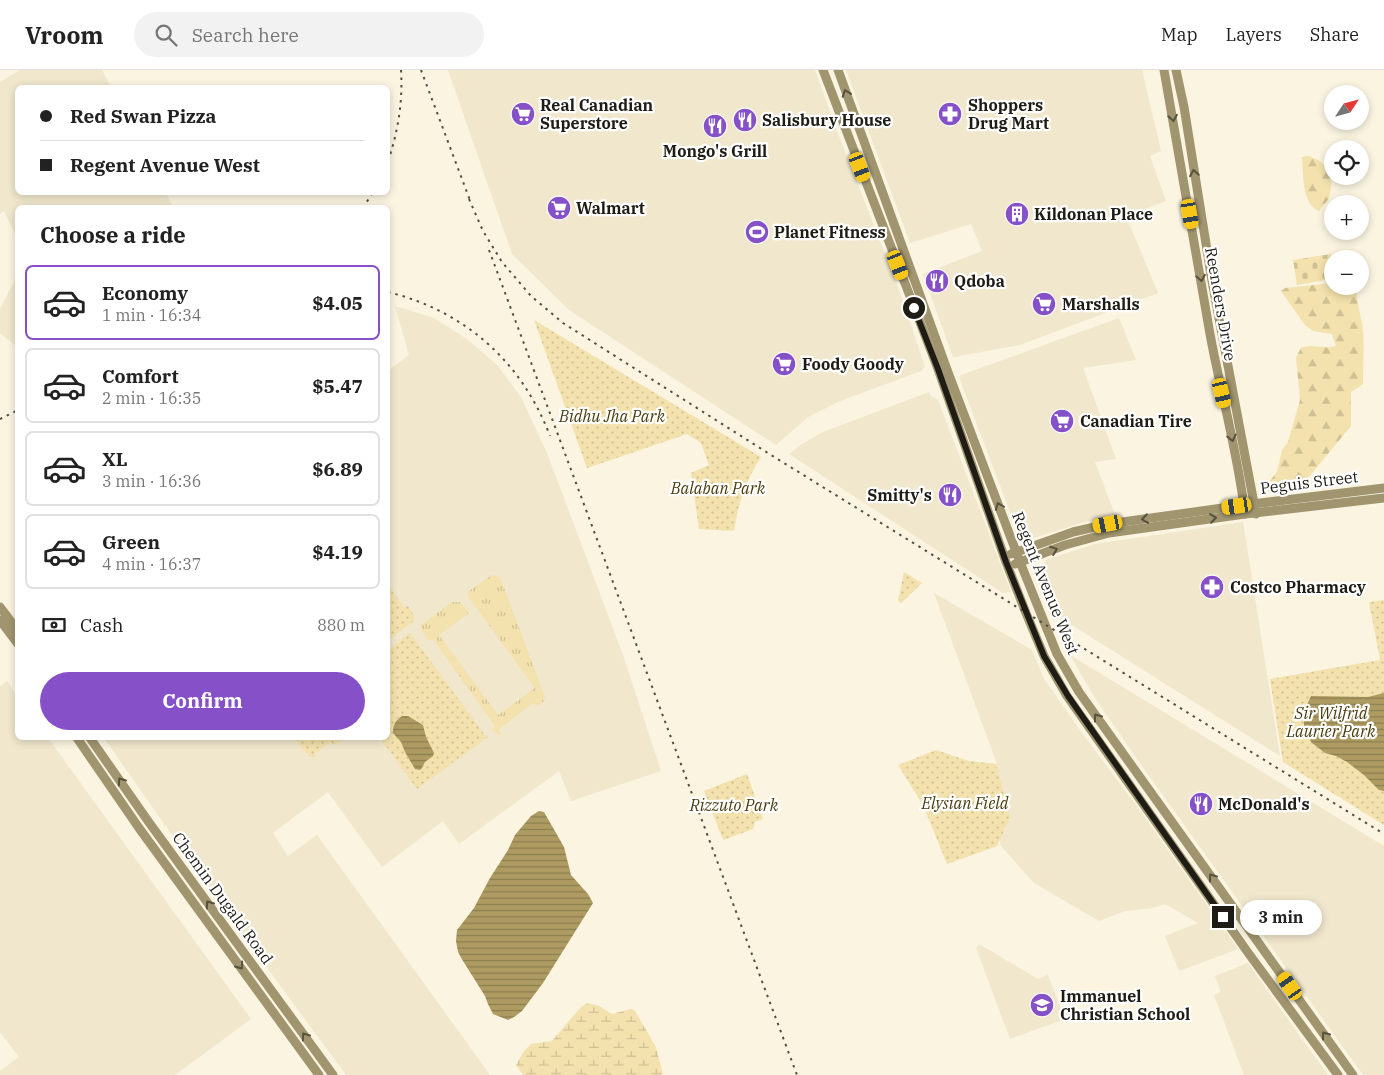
<!DOCTYPE html>
<html lang="en">
<head>
<meta charset="utf-8">
<style>
  body { margin:0; font-family:"IBM Plex Serif",serif; background:#f2f2f2; color:#222; height:100vh; display:flex; flex-direction:column; font-size:19px; white-space:nowrap }
  * { box-sizing:border-box; margin:0 }
  p { font-size:16px; color:#767676 }
  .icon { flex:none; width:28px; height:28px; fill:none; stroke:currentColor; stroke-width:2; stroke-linecap:round; stroke-linejoin:round }
  .map { position:relative; flex:1; overflow:hidden }
  .sheet { position:absolute; left:15px; top:135px; width:375px; height:535px; display:flex; flex-direction:column; background:#fff; border-radius:8px; box-shadow:0 2px 8px #0003 }
  .sheet>* { flex:none }
  .top-card { position:absolute; left:15px; top:15px; width:375px; height:110px; border-radius:8px; box-shadow:0 2px 8px #0003; display:grid; align-content:center; height:110px; padding:0 25px; background:#fff }
  .needle { width:32px; rotate:54deg }
  .fabs { position:absolute; left:1324px; top:15px; display:grid; gap:10px }
  .fabs a { display:grid; place-items:center; width:45px; height:45px; border-radius:50%; background:#fff; box-shadow:0 2px 8px #0003; font-size:25px }
  .end { position:absolute; width:22px; height:22px; margin:-11px; border:6px solid #1e1c15; background:#fff; box-shadow:0 0 0 2px #fff }
  .from { border-radius:50% }
  .bubble { position:absolute; height:35px; border-radius:18px; background:#fff; box-shadow:0 2px 8px #0003; font-size:16px; font-weight:700; line-height:35px; text-align:center }
  .car { position:absolute; width:15px; height:30px; margin:-15px -8px; border-radius:6px; box-shadow:0 0 4px 1px #0007; background:linear-gradient(#f5c518 24%,#345 0 40%,#f5c518 0 76%,#345 0 86%,#f5c518 0) }
  .top-card b { display:flex; align-items:center; gap:18px; height:48px; font-size:19px }
  .top-card b+b { border-top:1px solid #e0e0e0 }
  .top-card i { width:12px; height:12px; background:#222 }
  ul { padding:0; list-style:none }
  li { display:flex; align-items:center; gap:15px; height:75px; margin:0 10px 8px; padding:0 15px; border:2px solid #e0e0e0; border-radius:8px }
  li div { flex:1 }
  li b { display:block; font-size:19px }
  li em { font-style:normal; font-weight:700 }
  li.selected { border-color:#8550c8 }
  li>.icon { width:45px; height:45px; stroke-width:1.5 }
  h2 { padding:0 25px; font-size:22px; line-height:60px }
  .pay { display:flex; align-items:center; gap:12px; height:55px; padding:0 25px; font-size:19px }
  .pay p { margin-inline-start:auto }
  .button { display:flex; gap:10px; margin-top:auto; padding:10px 25px }
  .button a { flex:1; height:58px; border-radius:30px; background:#8550c8; color:#fff; font-size:20px; font-weight:700; line-height:58px; text-align:center }
  header { display:flex; align-items:center; gap:30px; box-sizing:border-box; height:70px; padding:0 25px; background:#fff; border-bottom:1px solid #e0e0e0 }
  header strong { font-size:24px }
  nav { display:flex; gap:28px; margin-inline-start:auto; font-size:18px }
  .search { width:350px; height:45px; background:#f2f2f2; display:flex; align-items:center; gap:12px; box-sizing:border-box; padding:0 18px; border-radius:28px; color:#767676; font-size:19px }
  .map>svg:first-child { display:block }
  .built { fill:#f0e7cc }
  .grass { fill:url(#grass-tufts) }
  .forest { fill:url(#forest-firs) }
  .wetland { fill:url(#wetland-marsh) }
  .cemetery { fill:url(#cemetery-stones) }
  .park { fill:url(#park-dots) }
  .water { fill:url(#water-rules) }
  .lines { fill:none; stroke-linecap:round; stroke-linejoin:round }
  .secondary { stroke:#a0956f; stroke-width:9 }
  .rail { stroke:#524f45; stroke-width:2; stroke-dasharray:2.5 5; stroke-linecap:butt }
  .oneway { stroke:#58523d }
  .route { stroke:#1e1c15; stroke-width:6 }
  .labels { text-anchor:middle; dominant-baseline:central; stroke-width:4.5; stroke-linejoin:round; paint-order:stroke }
  .poi-label { font-size:16px; font-weight:bold; fill:#1e1c15; stroke:#fff; text-anchor:start }
  .street-label { font-size:16px; fill:#1e1c15; stroke:#fff }
  .park-label { font-size:16px; font-style:italic; fill:#4a3d0e; stroke:#fff }
</style>
</head>
<body>
<header>
<strong>Vroom</strong>
<div class="search"><svg class="icon" aria-label="search" viewBox="0 0 24 24"><circle cx="10" cy="10" r="6"/><path d="M15 15l6 6"/></svg>Search here</div>
<nav><a>Map</a><a>Layers</a><a>Share</a></nav>
</header>
<div class="map">
<svg width="1384" height="1005" viewBox="0 0 1384 1005">
  <defs>
    <pattern id="grass-tufts" width="24" height="20" patternUnits="userSpaceOnUse" patternTransform="scale(1.25)"><rect width="24" height="20" fill="#f3e2ad"/><path d="M3 7l-1-3M5 7V3M7 7l1-3M15 17l-1-3M17 17v-4M19 17l1-3" fill="none" stroke="#d0c194"/></pattern>
    <pattern id="forest-firs" width="22" height="20" patternUnits="userSpaceOnUse" patternTransform="scale(1.25)"><rect width="22" height="20" fill="#f3e2ad"/><path d="M5 1l3.5 6h-7zM16 11l3.5 6h-7z" fill="#d0c194"/></pattern>
    <pattern id="wetland-marsh" width="20" height="14" patternUnits="userSpaceOnUse" patternTransform="scale(1.25)"><rect width="20" height="14" fill="#f3e2ad"/><path d="M1 5h8M5 5V1M11 12h8M15 12V8" fill="none" stroke="#d0c194"/></pattern>
    <pattern id="cemetery-stones" width="16" height="16" patternUnits="userSpaceOnUse" patternTransform="scale(1.25)"><rect width="16" height="16" fill="#f3e2ad"/><path d="M2 7V4a2 2 0 0 1 4 0v3zM10 15v-3a2 2 0 0 1 4 0v3z" fill="#d0c194"/></pattern>
    <pattern id="park-dots" width="8" height="8" patternUnits="userSpaceOnUse" patternTransform="scale(1.25)"><rect width="8" height="8" fill="#f3e2ad"/><path d="M2 2h.1M6 6h.1" fill="none" stroke="#d0c194" stroke-width="1.8" stroke-linecap="round"/></pattern>
    <pattern id="water-rules" width="6" height="5" patternUnits="userSpaceOnUse" patternTransform="scale(1.25)"><rect width="6" height="5" fill="#ad9b61"/><path d="M0 2.5h6" fill="none" stroke="#8c7e4f"/></pattern>
  </defs>
  <rect width="100%" height="100%" fill="#faf4e0"/>
  <g class="built">
    <path d="M20 0H102L111 17 18 18V122L166 123 173 137 18 138 17 168 4 141 0 144V12Z"/>
    <path d="M448 0H815L842 74 900 222 925 297 921 301 840 331 808 347 776 375 569 240 512 184Z"/>
    <path d="M846 0H1142L1161 81 1150 86 1166 131 1126 146 1158 223 1020 275 953 287 923 204 982 181 971 154 910 173Z"/>
    <path d="M17 206V277L0 263V239Z"/>
    <path d="M395 236 434 248 467 269 497 295 521 327 547 383 623 585 661 701 571 731 559 701 459 774 443 751 382 797 328 722 273 763 288 786 317 765 490 1005H346L221 835 104 668H388V301L409 285Z"/>
    <path d="M1119 248 1136 290 1083 298 1116 389 1095 392 1115 445 1081 453 1027 470 1019 466 959 307 961 305Z"/>
    <path d="M929 322 931 326 938 330 1011 522 1003 523 789 384 802 374 823 362Z"/>
    <path d="M1243 452 1280 686 1056 545 1051 544 1034 503 1045 497V490L1095 474Z"/>
    <path d="M934 523 1032 580 1044 609 1082 663 1136 735 1238 879 1179 901 1165 866 1198 853 1165 834 1152 838 1125 841 1099 851 1034 813 1000 775 996 691Z"/>
    <path d="M1070 585 1384 776V1005H1363L1137 689 1095 628Z"/>
    <path d="M7 611 17 626 18 668H48L251 949 175 1005H0V1001L19 987 0 962V617Z"/>
    <path d="M979 874 1038 909 1048 905 1065 949 1010 969 976 878Z"/>
    <path d="M1248 893 1312 983 1328 1005H1244L1214 925 1221 922 1215 906Z"/>
  </g>
  <path class="grass" d="M492 505 499 507 501 510 545 627 543 632 538 636 536 634H532L498 660 501 664 498 665 492 659 495 656 433 569 429 571 421 560V555L452 532H460L469 543 439 565 498 645 535 618 469 528 468 525 469 521Z"/>
  <g class="forest">
    <path d="M1308 86C1326 91 1332 102 1331 120 1330 121 1330 126 1329 128 1327 132 1322 137 1319 141 1302 135 1303 102 1302 87Z"/>
    <path d="M1332 213V216H1356C1356 232 1362 247 1363 262 1364 279 1363 297 1363 314L1351 322V356L1298 420 1265 423 1267 414 1277 402 1282 380 1288 372 1300 330 1296 287 1301 278C1313 273 1325 280 1336 276L1332 264 1313 261 1305 255 1281 221 1285 218Z"/>
  </g>
  <path class="wetland" d="M587 933 599 936 612 944 631 939 635 941 656 977 663 1005H523L516 995 524 981 531 974 552 971 580 938Z"/>
  <path class="cemetery" d="M1331 184 1332 209 1297 215 1293 190Z"/>
  <g class="park">
    <path d="M534 250 761 387C746 410 738 434 734 461L699 459 691 403 709 395 701 373 687 364 587 398Z"/>
    <path d="M904 502 922 513 901 533 898 531Z"/>
    <path d="M388 515 404 538 408 536 415 547 414 551 388 570Z"/>
    <path d="M1384 530V755L1283 692 1270 609 1380 590 1369 532Z"/>
    <path d="M410 563 484 664 488 667 417 719 380 668H388V580Z"/>
    <path d="M294 668H347L334 675 331 672 314 684 316 688H314L310 687Z"/>
    <path d="M936 680 969 691 996 694 1010 747 997 776 947 794 923 735 898 695Z"/>
    <path d="M747 704 763 749 755 752 753 759 723 770 704 721Z"/>
  </g>
  <g class="water">
    <path d="M1384 623V721L1379 720 1364 705 1347 692 1336 686 1325 683 1311 672 1304 655V641L1311 626 1368 627Z"/>
    <path d="M402 646H408L423 655 426 667 434 683 433 686 425 692 422 698 420 700 415 699 405 682 401 672 393 663C393 655 395 651 402 646Z"/>
    <path d="M539 741 544 742 564 777 571 805 588 824 593 833 543 913 522 941 514 947 508 950 493 944 488 934 485 926 463 891 458 882 456 871 457 860 474 838 490 808 508 780 515 765 531 746Z"/>
  </g>
  <g class="lines">
    <g class="secondary">
      <path d="M823 0 938 299 1006 492 1026 543 1044 586 1067 626 1249 884 1338 1005"/>
      <path d="M838 0 949 305 1020 492 1057 584 1079 622 1353 1005"/>
      <path d="M1164 0 1210 264C1221 324 1238 383 1245 444"/>
      <path d="M1176 0 1184 37 1212 211 1256 444"/>
      <path d="M1011 484 1073 462 1108 454 1244 435 1384 418"/>
      <path d="M1015 494 1065 475 1109 463 1245 444 1384 428"/>
      <path d="M0 537 18 561"/>
      <path d="M0 550 18 574"/>
      <path d="M77 668 139 758 319 1005"/>
      <path d="M90 668 148 751 333 1005"/>
    </g>
    <g class="rail">
      <path d="M421 0 471 133"/>
      <path d="M388 91C398 62 403 31 401 0"/>
      <path d="M469 129 483 161 502 192 531 226 563 253 771 385 1384 764"/>
      <path d="M363 138 373 122"/>
      <path d="M489 180 797 1005"/>
      <path d="M388 222C465 241 522 292 550 366"/>
      <path d="M0 349 18 340"/>
    </g>
  </g>
  <defs><path id="oneway-chevron" d="M-2-3.5L2.5 0L-2 3.5" fill="none" stroke-width="1.6" stroke-linecap="round" stroke-linejoin="round" transform="scale(1.25)"/></defs>
  <g class="oneway">
    <use href="#oneway-chevron" transform="translate(846 23) rotate(-110)"/>
    <use href="#oneway-chevron" transform="translate(1173 48) rotate(80)"/>
    <use href="#oneway-chevron" transform="translate(1194 103) rotate(-99)"/>
    <use href="#oneway-chevron" transform="translate(1201 208) rotate(80)"/>
    <use href="#oneway-chevron" transform="translate(1232 368) rotate(78)"/>
    <use href="#oneway-chevron" transform="translate(999 436) rotate(-111)"/>
    <use href="#oneway-chevron" transform="translate(1213 448) rotate(-8)"/>
    <use href="#oneway-chevron" transform="translate(1145 449) rotate(172)"/>
    <use href="#oneway-chevron" transform="translate(1054 480) rotate(-21)"/>
    <use href="#oneway-chevron" transform="translate(1097 647) rotate(-126)"/>
    <use href="#oneway-chevron" transform="translate(121 711) rotate(-125)"/>
    <use href="#oneway-chevron" transform="translate(1212 807) rotate(-126)"/>
    <use href="#oneway-chevron" transform="translate(209 834) rotate(-126)"/>
    <use href="#oneway-chevron" transform="translate(240 896) rotate(54)"/>
    <use href="#oneway-chevron" transform="translate(1325 965) rotate(-126)"/>
    <use href="#oneway-chevron" transform="translate(305 966) rotate(-126)"/>
  </g>
  <g class="lines">
    <path class="route" d="M914 238 938 299 1006 492 1044 586 1068 626 1223 847"/>
  </g>
  <defs>
    <g id="supermarket-disc" transform="scale(1.25)"><circle r="9.5" fill="#8550c8" stroke="#fff"/><path d="M-6-5.5h2.5l.6 2H6L4.5 2H-2.5L-4.4-4H-6ZM-1.5 3.2a1.3 1.3 0 1 0 .1 0ZM3 3.2a1.3 1.3 0 1 0 .1 0Z" fill="#fff"/></g>
    <g id="pharmacy-disc" transform="scale(1.25)"><circle r="9.5" fill="#8550c8" stroke="#fff"/><path d="M-2-6h4v4h4v4h-4v4h-4v-4h-4v-4h4Z" fill="#fff"/></g>
    <g id="restaurant-disc" transform="scale(1.25)"><circle r="9.5" fill="#8550c8" stroke="#fff"/><path d="M-5-6h1v4h1v-4h1v4h1v-4h1v5L-1.5 .5V6h-2V.5L-5-1ZM5-6V6H3V1.5H1.5Q1.5-4 5-6Z" fill="#fff"/></g>
    <g id="building-disc" transform="scale(1.25)"><circle r="9.5" fill="#8550c8" stroke="#fff"/><path d="M-4-6H4V6H1V3H-1V6H-4ZM-2.5-4.3h1.7v1.8h-1.7ZM.8-4.3h1.7v1.8H.8ZM-2.5-1h1.7V.8h-1.7ZM.8-1h1.7V.8H.8Z" fill="#fff"/></g>
    <g id="stadium-disc" transform="scale(1.25)"><circle r="9.5" fill="#8550c8" stroke="#fff"/><path d="M0-5a6.5 5 0 1 0 0 10a6.5 5 0 1 0 0-10ZM-3.5-1.8h7v3.6h-7Z" fill="#fff"/></g>
    <g id="school-disc" transform="scale(1.25)"><circle r="9.5" fill="#8550c8" stroke="#fff"/><path d="M0-5L7-2L0 1L-7-2ZM-4 1L0 2.5L4 1V4Q0 6-4 4Z" fill="#fff"/></g>
  </defs>
  <g fill-rule="evenodd">
    <use href="#supermarket-disc" x="523" y="44"/>
    <use href="#pharmacy-disc" x="950" y="44"/>
    <use href="#restaurant-disc" x="745" y="50"/>
    <use href="#restaurant-disc" x="715" y="56"/>
    <use href="#supermarket-disc" x="559" y="138"/>
    <use href="#building-disc" x="1017" y="144"/>
    <use href="#stadium-disc" x="757" y="162"/>
    <use href="#restaurant-disc" x="937" y="211"/>
    <use href="#supermarket-disc" x="1044" y="234"/>
    <use href="#supermarket-disc" x="784" y="294"/>
    <use href="#supermarket-disc" x="1062" y="351"/>
    <use href="#restaurant-disc" x="950" y="425"/>
    <use href="#pharmacy-disc" x="1212" y="517"/>
    <use href="#restaurant-disc" x="1201" y="734"/>
    <use href="#school-disc" x="1042" y="935"/>
  </g>
  <g class="labels">
    <g class="poi-label">
      <text x="540" y="35">Real Canadian<tspan x="540" dy="18">Superstore</tspan></text>
      <text x="968" y="35">Shoppers<tspan x="968" dy="18">Drug Mart</tspan></text>
      <text x="762" y="50">Salisbury House</text>
      <text x="715" y="81" text-anchor="middle">Mongo's Grill</text>
      <text x="576" y="138">Walmart</text>
      <text x="1034" y="144">Kildonan Place</text>
      <text x="774" y="162">Planet Fitness</text>
      <text x="954" y="211">Qdoba</text>
      <text x="1062" y="234">Marshalls</text>
      <text x="802" y="294">Foody Goody</text>
      <text x="1080" y="351">Canadian Tire</text>
      <text x="932" y="425" text-anchor="end">Smitty's</text>
      <text x="1230" y="517">Costco Pharmacy</text>
      <text x="1218" y="734">McDonald's</text>
      <text x="1060" y="926">Immanuel<tspan x="1060" dy="18">Christian School</tspan></text>
    </g>
    <g class="street-label">
      <text transform="translate(1221 234) rotate(80)">Reenders Drive</text>
      <text transform="translate(1309 412) rotate(-7)">Peguis Street</text>
      <text transform="translate(1046 513) rotate(68)">Regent Avenue West</text>
      <text transform="translate(223 828) rotate(54)">Chemin Dugald Road</text>
    </g>
    <g class="park-label">
      <text x="612" y="346">Bidhu Jha Park</text>
      <text x="718" y="418">Balaban Park</text>
      <text x="1331" y="643">Sir Wilfrid<tspan x="1331" dy="18">Laurier Park</tspan></text>
      <text x="965" y="733">Elysian Field</text>
      <text x="734" y="735">Rizzuto Park</text>
    </g>
  </g>
</svg>
<div class="fabs">
<a><svg class="needle" viewBox="-14 -14 28 28"><path d="M0-13l5 13h-10z" fill="#e53935"/><path d="M0 13l5-13h-10z" fill="#767676"/></svg></a>
<a><svg class="icon" aria-label="locate" viewBox="0 0 24 24"><circle cx="12" cy="12" r="6"/><path d="M12 2v4M12 18v4M2 12h4M18 12h4"/></svg></a>
<a>+</a>
<a>−</a>
</div>
<i class="end from" style="left:914px;top:238px"></i>
<i class="end" style="left:1223px;top:847px"></i>
<div class="bubble" style="left:1240px;top:830px;width:82px">3 min</div>
<i class="car" style="left:860px;top:97px;rotate:159deg"></i>
<i class="car" style="left:1190px;top:144px;rotate:170deg"></i>
<i class="car" style="left:898px;top:195px;rotate:159deg"></i>
<i class="car" style="left:1222px;top:323px;rotate:167deg"></i>
<i class="car" style="left:1237px;top:436px;rotate:262deg"></i>
<i class="car" style="left:1108px;top:454px;rotate:259deg"></i>
<i class="car" style="left:1290px;top:916px;rotate:325deg"></i>
<div class="top-card">
<b><i class="from"></i>Red Swan Pizza</b>
<b><i></i>Regent Avenue West</b>
</div>
<section class="sheet">
<h2>Choose a ride</h2>
<ul>
<li class="selected"><svg class="icon" aria-label="car" viewBox="0 0 24 24"><path d="M5 17H2v-5l4-1 3-4h7l3 4 3 1v5h-3M9 17h6M6 11h13"/><circle cx="7" cy="17" r="2"/><circle cx="17" cy="17" r="2"/></svg><div><b>Economy</b><p>1 min · 16:34</p></div><em>$4.05</em></li>
<li><svg class="icon" aria-label="car" viewBox="0 0 24 24"><path d="M5 17H2v-5l4-1 3-4h7l3 4 3 1v5h-3M9 17h6M6 11h13"/><circle cx="7" cy="17" r="2"/><circle cx="17" cy="17" r="2"/></svg><div><b>Comfort</b><p>2 min · 16:35</p></div><em>$5.47</em></li>
<li><svg class="icon" aria-label="car" viewBox="0 0 24 24"><path d="M5 17H2v-5l4-1 3-4h7l3 4 3 1v5h-3M9 17h6M6 11h13"/><circle cx="7" cy="17" r="2"/><circle cx="17" cy="17" r="2"/></svg><div><b>XL</b><p>3 min · 16:36</p></div><em>$6.89</em></li>
<li><svg class="icon" aria-label="car" viewBox="0 0 24 24"><path d="M5 17H2v-5l4-1 3-4h7l3 4 3 1v5h-3M9 17h6M6 11h13"/><circle cx="7" cy="17" r="2"/><circle cx="17" cy="17" r="2"/></svg><div><b>Green</b><p>4 min · 16:37</p></div><em>$4.19</em></li>
</ul>
<div class="pay"><svg class="icon" aria-label="cash" viewBox="0 0 24 24"><path d="M3 7h18v10H3z"/><circle cx="12" cy="12" r="2"/></svg>Cash<p>880 m</p></div>
<div class="button"><a>Confirm</a></div>
</section>
</div>
</body>
</html>
